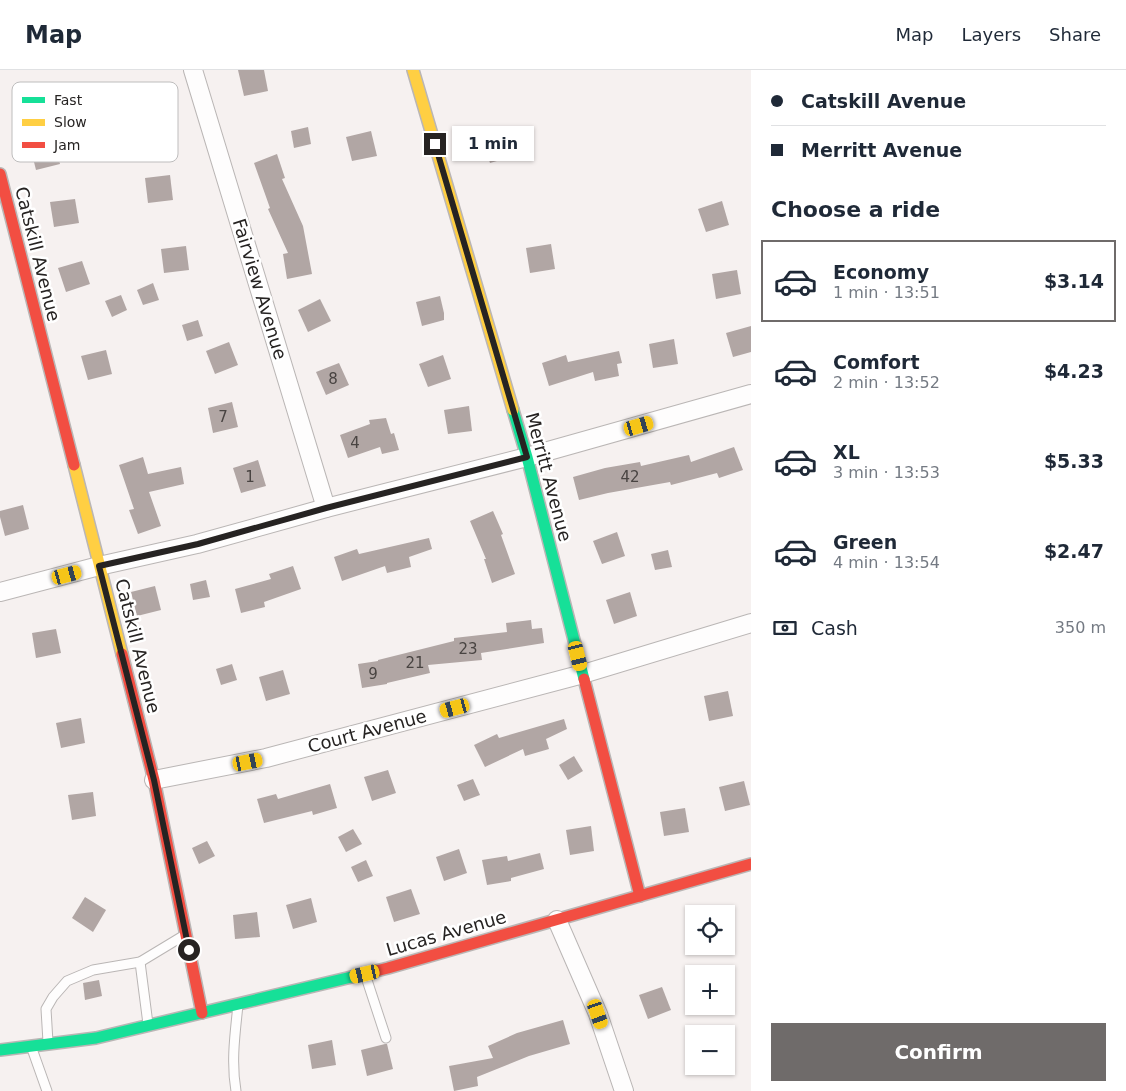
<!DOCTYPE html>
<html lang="en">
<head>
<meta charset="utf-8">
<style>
  body { margin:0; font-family:"DejaVu Sans",sans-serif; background:#f6f6f7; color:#1f2937; height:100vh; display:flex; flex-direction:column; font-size:19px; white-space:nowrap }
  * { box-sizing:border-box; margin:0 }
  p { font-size:16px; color:#747a83 }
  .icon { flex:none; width:28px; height:28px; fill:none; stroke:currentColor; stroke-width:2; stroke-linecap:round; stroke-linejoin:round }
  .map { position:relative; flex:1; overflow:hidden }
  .panel { display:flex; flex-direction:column; background:#fff; width:375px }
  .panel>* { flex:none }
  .banner { display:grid; align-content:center; height:110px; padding:0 20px; background:#fff }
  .buttons { position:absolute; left:685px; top:835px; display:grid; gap:10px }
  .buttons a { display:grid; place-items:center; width:50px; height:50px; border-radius:0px; background:#fff; box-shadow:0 1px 4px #0004; font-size:25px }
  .end { position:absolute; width:22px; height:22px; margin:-11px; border:6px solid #262322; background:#fff; box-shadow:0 0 0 2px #fff }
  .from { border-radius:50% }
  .bubble { position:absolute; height:35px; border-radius:0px; background:#fff; box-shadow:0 1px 4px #0004; font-size:16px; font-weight:800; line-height:35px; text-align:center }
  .car { position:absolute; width:15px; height:30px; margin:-15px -8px; border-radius:6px; box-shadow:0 0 4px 1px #0007; background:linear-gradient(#f5c518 24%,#345 0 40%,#f5c518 0 76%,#345 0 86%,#f5c518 0) }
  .banner b { display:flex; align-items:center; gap:18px; height:48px; font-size:19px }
  .banner b+b { border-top:1px solid #e0e1e3 }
  .banner i { width:12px; height:12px; background:#1f2937 }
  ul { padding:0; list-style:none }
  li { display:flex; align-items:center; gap:15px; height:82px; margin:0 10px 8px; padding:0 10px; border:2px solid transparent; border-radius:0px }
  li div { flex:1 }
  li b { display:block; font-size:19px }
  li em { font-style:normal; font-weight:800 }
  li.selected { border-color:#6f6b6a }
  li>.icon { width:45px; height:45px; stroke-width:1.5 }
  h2 { padding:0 20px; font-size:22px; line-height:60px }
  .pay { display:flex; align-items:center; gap:12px; height:55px; padding:0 20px; font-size:19px }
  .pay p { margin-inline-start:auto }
  .primary-button { display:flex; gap:10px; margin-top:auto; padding:10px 20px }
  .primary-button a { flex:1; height:58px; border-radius:0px; background:#6f6b6a; color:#fff; font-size:20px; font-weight:800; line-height:58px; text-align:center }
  header { display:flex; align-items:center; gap:30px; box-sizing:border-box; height:70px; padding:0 25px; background:#fff; border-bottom:1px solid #e0e1e3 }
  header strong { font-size:24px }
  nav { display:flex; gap:28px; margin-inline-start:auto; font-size:18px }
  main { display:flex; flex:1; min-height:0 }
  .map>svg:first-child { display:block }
  .building { fill:#b1a6a4 }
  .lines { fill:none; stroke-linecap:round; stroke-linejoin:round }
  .lane-casing { stroke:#bab6b5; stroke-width:11 }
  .street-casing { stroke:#bab6b5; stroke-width:20 }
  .fast-casing { stroke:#bab6b5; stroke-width:14 }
  .slow-casing { stroke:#bab6b5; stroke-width:14 }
  .jam-casing { stroke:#bab6b5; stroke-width:14 }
  .lane { stroke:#fefdfd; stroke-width:9 }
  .street { stroke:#fefdfd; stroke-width:18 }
  .fast { stroke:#16e098; stroke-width:11 }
  .slow { stroke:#ffcf43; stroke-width:11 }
  .jam { stroke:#f24e42; stroke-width:11 }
  .route { stroke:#262322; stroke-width:6 }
  .labels { text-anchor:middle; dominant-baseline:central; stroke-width:5; stroke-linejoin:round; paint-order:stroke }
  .number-label { font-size:15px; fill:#494442 }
  .street-label { font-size:18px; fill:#262322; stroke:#fff }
  .key { fill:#fff; stroke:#bebdbd; stroke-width:1 }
  .key-label { font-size:14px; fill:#262322 }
</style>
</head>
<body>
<header>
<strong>Map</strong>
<nav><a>Map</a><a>Layers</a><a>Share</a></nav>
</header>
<main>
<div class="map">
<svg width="751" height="1021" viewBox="0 0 751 1021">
  <rect width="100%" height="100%" fill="#f6f1f0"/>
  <g class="building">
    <path d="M238 0H264L268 21 244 26Z"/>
    <path d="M308 57 311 74 294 78 291 61Z"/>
    <path d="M371 61 377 86 352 91 346 67Z"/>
    <path d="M506 62 514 86 490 93 483 70Z"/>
    <path d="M54 70 60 94 36 100 30 76Z"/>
    <path d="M277 84 285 108 282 109 303 156 312 204 287 209 283 184 288 183 268 139 270 138 254 93Z"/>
    <path d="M170 105 173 130 148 133 145 108Z"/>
    <path d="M75 129 79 153 54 157 50 132Z"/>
    <path d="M722 131 729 155 706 162 698 139Z"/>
    <path d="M551 174 555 199 530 203 526 178Z"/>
    <path d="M186 176 189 200 164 203 161 179Z"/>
    <path d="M82 191 90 214 66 222 58 198Z"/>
    <path d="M737 200 741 224 716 229 712 204Z"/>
    <path d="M153 213 159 230 143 235 137 220Z"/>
    <path d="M121 225 127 240 112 247 105 231Z"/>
    <path d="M440 226 444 243V250L422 256 416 232Z"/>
    <path d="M320 229 331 251 308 262 298 240Z"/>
    <path d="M198 250 203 266 187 271 182 255Z"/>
    <path d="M751 256V282L733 287 726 263Z"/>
    <path d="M674 269 678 294 653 298 649 274Z"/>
    <path d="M229 272 238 295 215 304 206 281Z"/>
    <path d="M106 280 112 304 88 310 81 286Z"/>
    <path d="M619 281 622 293 617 294 619 306 595 311 593 302 549 316 542 293 566 285 568 292Z"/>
    <path d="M443 285 451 309 428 317 419 294Z"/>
    <path d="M339 293 349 315 326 325 316 302Z"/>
    <path d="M232 332 238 357 213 363 208 338Z"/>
    <path d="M469 336 472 361 448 364 444 340Z"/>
    <path d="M386 348 391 364 394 363 399 380 382 384 380 377 348 388 340 365 370 354 369 350Z"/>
    <path d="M734 377 743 400 719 408 717 403 671 415 670 412 608 423 579 430 573 407 605 398 640 392 641 396 689 385 691 392Z"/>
    <path d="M143 387 148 404 181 397 184 414 149 422 161 456 138 464 129 440 134 439 119 395Z"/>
    <path d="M258 390 266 416 241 423 233 398Z"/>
    <path d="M23 435 29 459 5 466 0 447V441Z"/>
    <path d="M493 441 503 464 501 465 515 504 492 513 484 489H486L470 451Z"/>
    <path d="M617 462 625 486 602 494 593 471Z"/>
    <path d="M429 468 432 479 409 487 411 497 387 503 385 496 342 511 334 487 357 479 359 484Z"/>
    <path d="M668 480 672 497 655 500 651 484Z"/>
    <path d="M293 496 301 519 264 532 265 537 241 543 235 519 271 509 269 504Z"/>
    <path d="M206 510 210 527 193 530 190 514Z"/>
    <path d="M155 516 161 540 137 546 131 522Z"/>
    <path d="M630 522 637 546 614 554 606 530Z"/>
    <path d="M531 550 532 559 542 558 544 573 481 583 482 590 428 595 430 603 387 613V614L362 618 358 594 378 591V590L454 571V568L507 562 506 553Z"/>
    <path d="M56 559 61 583 36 588 32 563Z"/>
    <path d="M232 594 237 610 221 615 216 599Z"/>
    <path d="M283 600 290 624 266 631 259 607Z"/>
    <path d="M728 621 733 646 709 651 704 626Z"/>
    <path d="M81 648 85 673 61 678 56 653Z"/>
    <path d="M564 649 567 659 546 669 549 679 525 686 523 679 485 697 474 675 497 664 499 668Z"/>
    <path d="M574 686 583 701 568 710 559 695Z"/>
    <path d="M388 700 396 723 372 731 364 707Z"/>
    <path d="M473 709 480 725 464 731 457 715Z"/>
    <path d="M744 711 750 735 725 741 719 717Z"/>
    <path d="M330 714 337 738 313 745 312 741 264 753 257 729 276 724 278 729Z"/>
    <path d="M93 722 96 746 72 750 68 725Z"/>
    <path d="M685 738 689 762 664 766 660 742Z"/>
    <path d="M591 756 594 781 570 785 566 760Z"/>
    <path d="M353 759 362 774 346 782 338 767Z"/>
    <path d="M207 771 215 786 199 794 192 778Z"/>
    <path d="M459 779 467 803 444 811 436 787Z"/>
    <path d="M540 783 544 799 511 808V811L487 815 482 790 507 786 508 791Z"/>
    <path d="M366 790 373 806 358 812 351 797Z"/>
    <path d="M411 819 420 844 394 852 386 827Z"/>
    <path d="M85 827 106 840 93 862 72 848Z"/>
    <path d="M311 828 317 852 293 859 286 835Z"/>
    <path d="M257 842 260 867 235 869 233 845Z"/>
    <path d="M99 910 102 926 85 930 83 913Z"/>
    <path d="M662 917 671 940 648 949 639 925Z"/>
    <path d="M563 950 570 974 529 986 477 1007 478 1016 454 1021 449 996 493 988 488 976 517 963Z"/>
    <path d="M332 970 336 995 312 999 308 975Z"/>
    <path d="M385 974H387L393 999 367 1006 361 980Z"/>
  </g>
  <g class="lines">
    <g class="lane-casing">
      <g id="lane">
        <path d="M140 892 148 954"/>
        <path d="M365 904 386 968"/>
        <path d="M48 972 46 939 53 927 67 911 93 900 140 892 183 866"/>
        <path d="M31 976 47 1021"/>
        <path d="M236 1021C231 992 235 964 238 935"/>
      </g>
    </g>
    <g class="street-casing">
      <g id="street">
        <path d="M193 0 326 438"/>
        <path d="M0 522 99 496 197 474 326 438 527 387 751 324"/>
        <path d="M154 710 266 688 583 604 751 553"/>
        <path d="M557 850 598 944 624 1021"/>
      </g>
    </g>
    <g class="fast-casing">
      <g id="fast">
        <path d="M513 340 527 387 584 609"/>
        <path d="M0 980 96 968 364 904"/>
      </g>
    </g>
    <g class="slow-casing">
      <g id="slow">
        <path d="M413 0 513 340"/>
        <path d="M74 395 122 584"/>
      </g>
    </g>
    <g class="jam-casing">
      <g id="jam">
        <path d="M0 104 74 395"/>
        <path d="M122 584 154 710 202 943"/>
        <path d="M584 609 640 826"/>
        <path d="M364 904 388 898 751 794"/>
      </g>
    </g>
    <use href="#lane" class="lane"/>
    <use href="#street" class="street"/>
    <use href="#fast" class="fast"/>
    <use href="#slow" class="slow"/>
    <use href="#jam" class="jam"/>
  </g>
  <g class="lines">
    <path class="route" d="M189 880 154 710 99 496 198 474 326 438 527 387 435 74"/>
  </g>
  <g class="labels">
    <g class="number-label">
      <text x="333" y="309">8</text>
      <text x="223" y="347">7</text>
      <text x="355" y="373">4</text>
      <text x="250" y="407">1</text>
      <text x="630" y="407">42</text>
      <text x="468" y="579">23</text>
      <text x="415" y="593">21</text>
      <text x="373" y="604">9</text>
    </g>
    <g class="street-label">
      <text transform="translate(38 184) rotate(76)">Catskill Avenue</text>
      <text transform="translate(260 219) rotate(73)">Fairview Avenue</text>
      <text transform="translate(549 407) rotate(75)">Merritt Avenue</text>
      <text transform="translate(138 576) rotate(76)">Catskill Avenue</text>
      <text transform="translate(367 661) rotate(-15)">Court Avenue</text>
      <text transform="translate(446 863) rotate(-16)">Lucas Avenue</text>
    </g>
  </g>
  <rect x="12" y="12" width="166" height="80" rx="8" class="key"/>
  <rect x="22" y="27" width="23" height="6" fill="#16e098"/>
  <rect x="22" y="49" width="23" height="7" fill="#ffcf43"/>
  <rect x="22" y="72" width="23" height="6" fill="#f24e42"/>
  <g class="key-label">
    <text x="54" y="35">Fast</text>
    <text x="54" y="57">Slow</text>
    <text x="54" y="80">Jam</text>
  </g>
</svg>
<div class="buttons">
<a><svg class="icon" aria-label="locate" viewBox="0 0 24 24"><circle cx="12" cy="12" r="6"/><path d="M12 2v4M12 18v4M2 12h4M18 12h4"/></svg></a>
<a>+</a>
<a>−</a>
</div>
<i class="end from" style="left:189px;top:880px"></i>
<i class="end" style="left:435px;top:74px"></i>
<div class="bubble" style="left:452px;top:56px;width:82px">1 min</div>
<i class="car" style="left:639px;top:356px;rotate:74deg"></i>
<i class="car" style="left:67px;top:505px;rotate:75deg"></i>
<i class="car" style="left:578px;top:586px;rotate:166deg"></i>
<i class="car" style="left:455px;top:638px;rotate:255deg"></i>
<i class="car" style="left:248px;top:692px;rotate:79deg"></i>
<i class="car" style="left:365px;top:904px;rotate:257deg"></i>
<i class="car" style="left:598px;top:944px;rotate:161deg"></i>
</div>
<section class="panel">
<div class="banner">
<b><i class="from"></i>Catskill Avenue</b>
<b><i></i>Merritt Avenue</b>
</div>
<h2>Choose a ride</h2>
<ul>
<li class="selected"><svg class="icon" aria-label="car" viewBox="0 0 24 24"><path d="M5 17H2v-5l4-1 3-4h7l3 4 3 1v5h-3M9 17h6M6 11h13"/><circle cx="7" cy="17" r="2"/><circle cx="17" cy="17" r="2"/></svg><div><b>Economy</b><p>1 min · 13:51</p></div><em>$3.14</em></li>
<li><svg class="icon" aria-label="car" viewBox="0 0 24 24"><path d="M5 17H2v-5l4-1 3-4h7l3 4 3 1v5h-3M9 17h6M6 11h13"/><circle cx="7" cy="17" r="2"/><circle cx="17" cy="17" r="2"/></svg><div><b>Comfort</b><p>2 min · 13:52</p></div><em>$4.23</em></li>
<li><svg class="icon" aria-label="car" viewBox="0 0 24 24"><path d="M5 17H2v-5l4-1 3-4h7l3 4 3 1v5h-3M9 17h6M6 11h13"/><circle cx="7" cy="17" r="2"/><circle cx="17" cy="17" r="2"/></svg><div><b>XL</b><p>3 min · 13:53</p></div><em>$5.33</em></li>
<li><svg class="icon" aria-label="car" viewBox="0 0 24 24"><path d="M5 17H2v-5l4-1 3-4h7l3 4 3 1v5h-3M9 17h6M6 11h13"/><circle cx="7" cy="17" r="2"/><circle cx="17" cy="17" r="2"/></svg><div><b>Green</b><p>4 min · 13:54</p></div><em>$2.47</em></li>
</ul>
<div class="pay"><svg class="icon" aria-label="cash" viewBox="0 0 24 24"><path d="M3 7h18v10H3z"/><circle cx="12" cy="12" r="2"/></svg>Cash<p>350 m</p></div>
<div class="primary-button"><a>Confirm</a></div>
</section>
</main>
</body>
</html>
